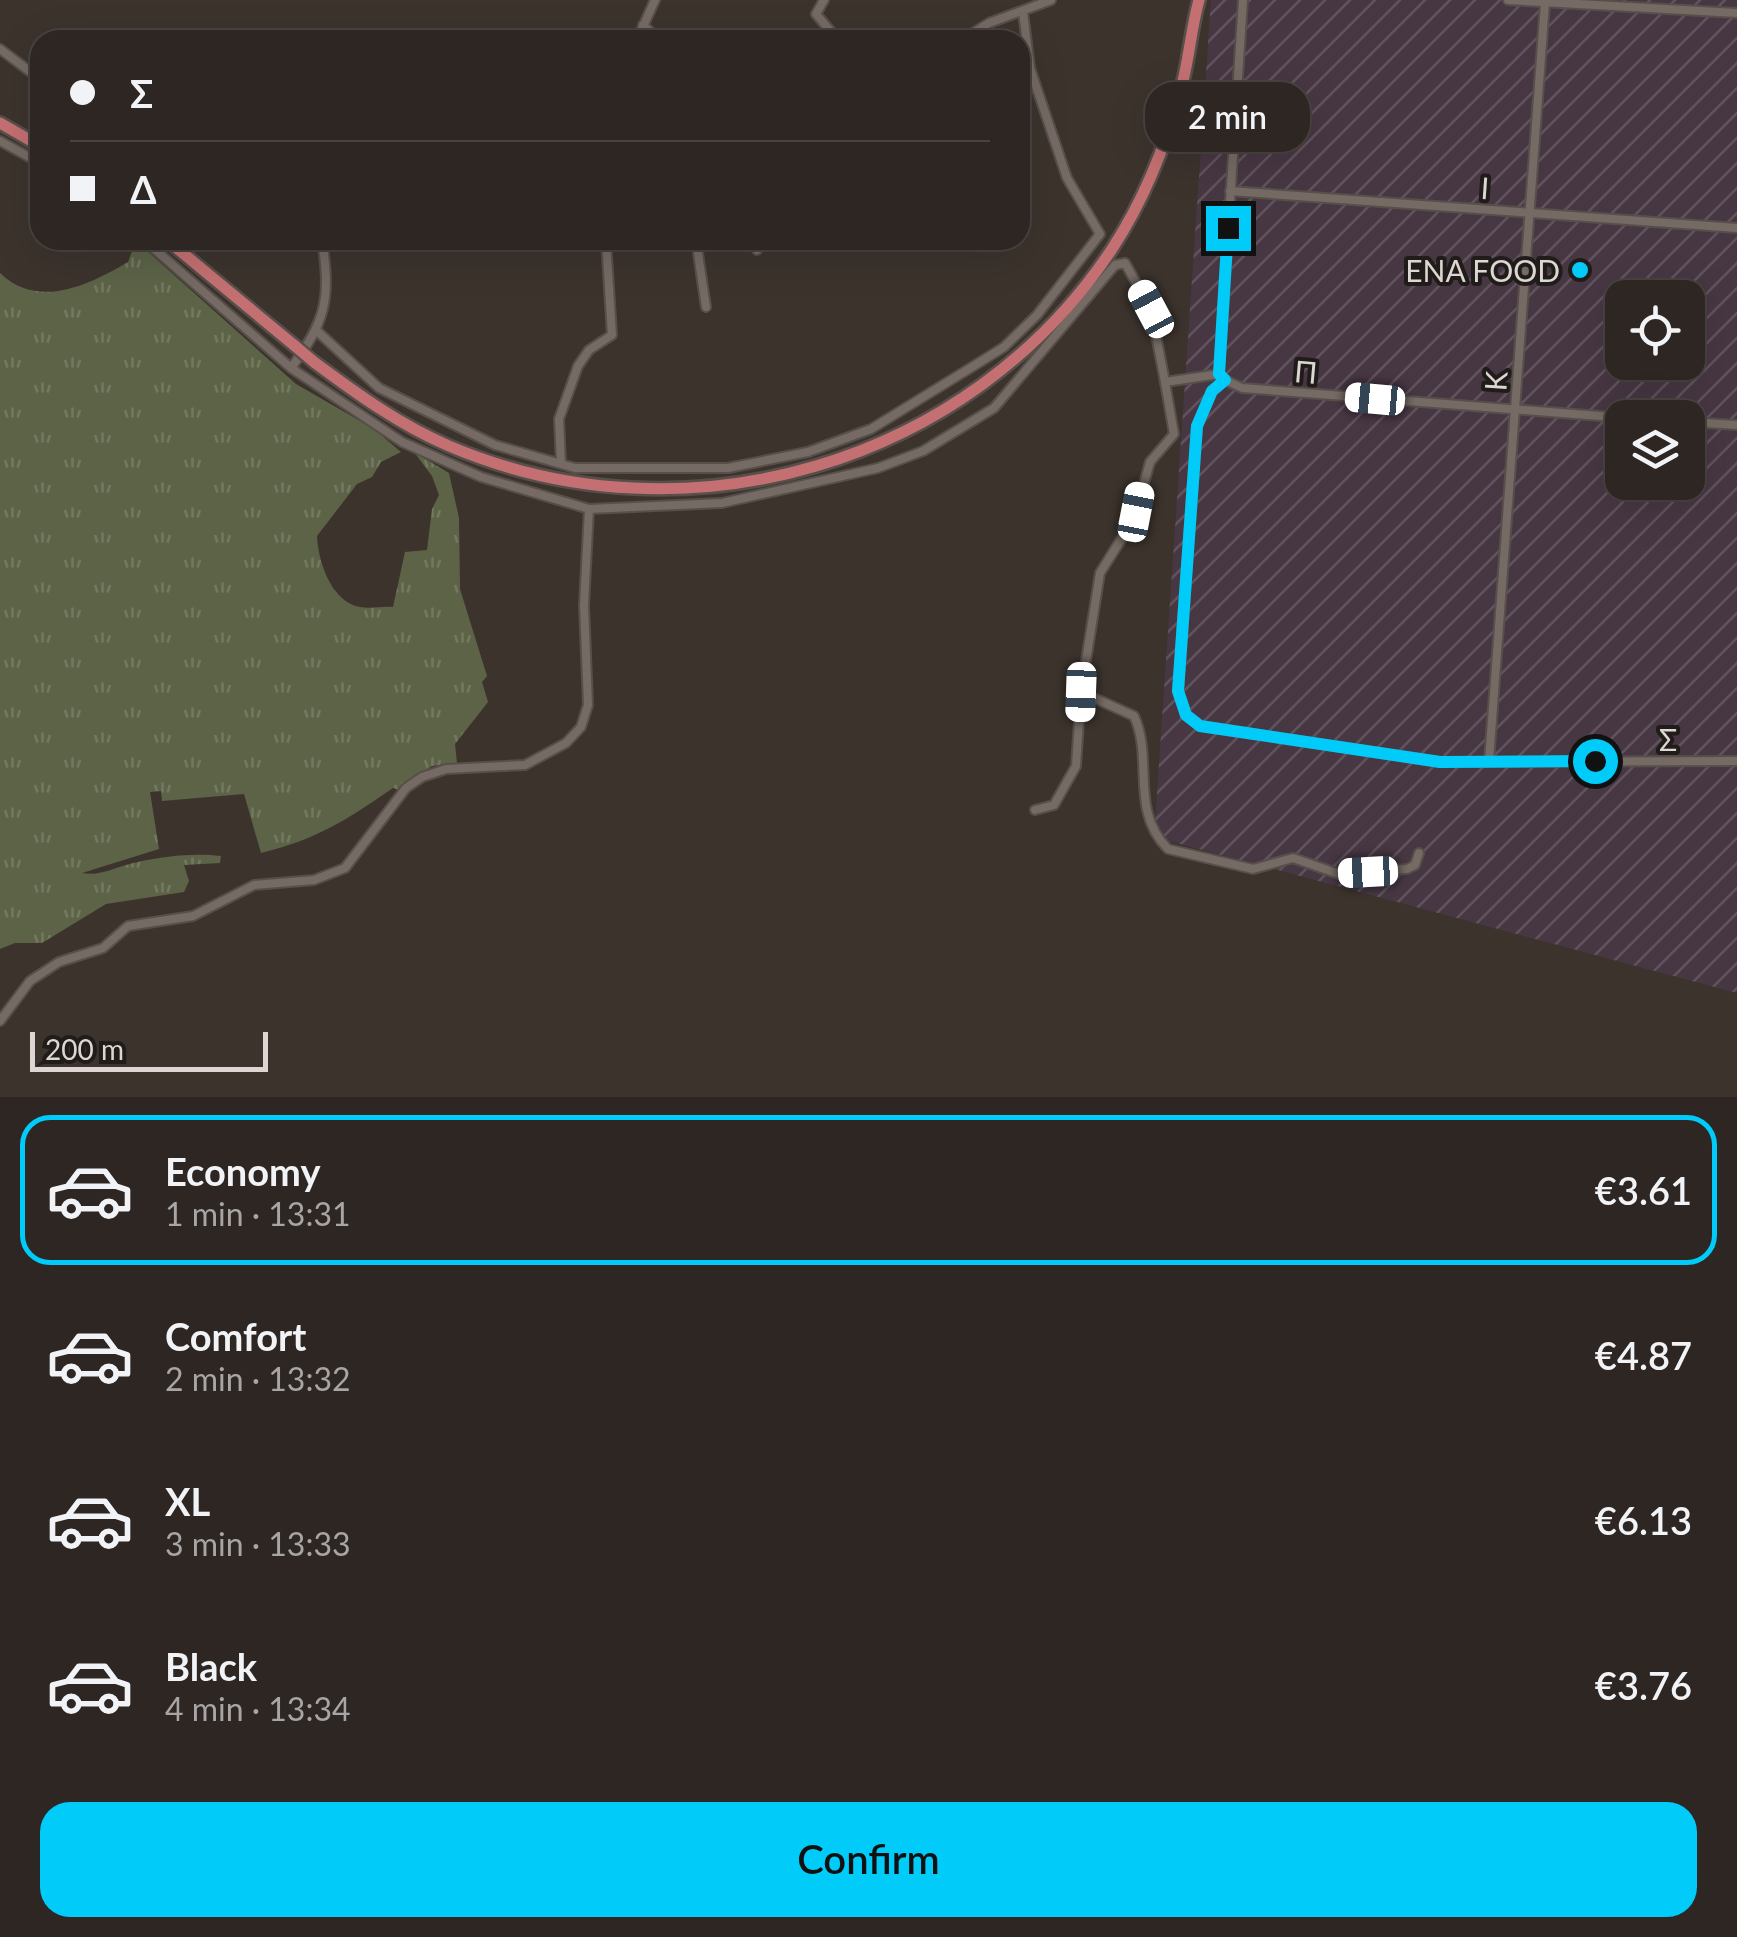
<!DOCTYPE html>
<html lang="en">
<head>
<meta charset="utf-8">
<style>
  body { margin:0; font-family:Lato,sans-serif; background:#39322f; color:#f1f3f6; height:100vh; display:flex; flex-direction:column; font-size:38px; white-space:nowrap }
  * { box-sizing:border-box; margin:0 }
  p { font-size:32px; color:#a7a5a5 }
  .icon { flex:none; width:55px; height:55px; fill:none; stroke:currentColor; stroke-width:2; stroke-linecap:round; stroke-linejoin:round }
  .map { position:relative; height:1097px; overflow:hidden }
  .sheet { display:flex; flex-direction:column; background:#2d2622; flex:1 }
  .sheet>* { flex:none }
  .banner { position:absolute; left:30px; top:30px; width:1000px; height:220px; border-radius:30px; box-shadow:0 10px 40px #0002,0 0 0 2px #484340; display:grid; align-content:center; height:220px; padding:0 40px; background:#2d2622 }
  .tools { position:absolute; left:1605px; top:280px; display:grid; gap:20px }
  .tools a { display:grid; place-items:center; width:100px; height:100px; border-radius:20px; background:#2d2622; box-shadow:0 10px 40px #0002,0 0 0 2px #484340; font-size:50px }
  .scale { position:absolute; left:30px; bottom:25px; width:238px; box-sizing:border-box; padding-left:10px; border:5px solid #ddd6d3; border-top:0; font-size:28px; line-height:35px; white-space:nowrap; color:#ddd6d3; -webkit-text-stroke:8px #201c19; paint-order:stroke }
  .end { position:absolute; width:45px; height:45px; margin:-22px; border:12px solid #00cbf9; background:#111; box-shadow:0 0 0 5px #111 }
  .from { border-radius:50% }
  .bubble { position:absolute; height:70px; border-radius:30px; background:#2d2622; box-shadow:0 10px 40px #0002,0 0 0 2px #484340; font-size:32px; font-weight:600; line-height:70px; text-align:center }
  .car { position:absolute; width:30px; height:60px; margin:-30px -15px; border-radius:12px; box-shadow:0 0 8px 2px #0007; background:linear-gradient(#fff 24%,#345 0 40%,#fff 0 76%,#345 0 86%,#fff 0) }
  .banner b { display:flex; align-items:center; gap:35px; height:95px; font-size:38px }
  .banner b+b { border-top:2px solid #484340 }
  .banner i { width:25px; height:25px; background:#f1f3f6 }
  ul { padding:18px 0 0; list-style:none }
  li { display:flex; align-items:center; gap:30px; height:150px; margin:0 20px 15px; padding:0 20px; border:5px solid transparent; border-radius:30px }
  li div { flex:1 }
  li b { display:block; font-size:38px }
  li em { font-style:normal; font-weight:600 }
  li.current { border-color:#00cbf9 }
  li>.icon { width:90px; height:90px; stroke-width:1.5 }
  .button { display:flex; gap:20px; margin-top:auto; padding:20px 40px }
  .button a { flex:1; height:115px; border-radius:30px; background:#00cbf9; color:#111; font-size:40px; font-weight:600; line-height:115px; text-align:center }
  .map>svg:first-child { display:block }
  .industrial { fill:url(#industrial-furrows); fill-rule:evenodd }
  .grass { fill:url(#grass-tufts) }
  .lines { fill:none; stroke-linecap:round; stroke-linejoin:round }
  .street-casing { stroke:#574f4a; stroke-width:12 }
  .primary-casing { stroke:#574f4a; stroke-width:16 }
  .street { stroke:#756a64; stroke-width:8 }
  .primary { stroke:#c47072; stroke-width:11 }
  .primary-bridge-casing { stroke:#574f4a; stroke-width:16; stroke-linecap:butt }
  .primary-bridge { stroke:#c47072; stroke-width:11 }
  .route { stroke:#00cbf9; stroke-width:12 }
  .poi-dot { fill:#00cbf9; stroke:#201c19; stroke-width:4 }
  .labels { text-anchor:middle; dominant-baseline:central; stroke-width:8; stroke-linejoin:round; paint-order:stroke }
  .street-label { font-size:30px; fill:#ddd6d3; stroke:#201c19 }
  .poi-label { font-size:30px; fill:#ddd6d3; stroke:#201c19; text-anchor:end }
</style>
</head>
<body>
<div class="map">
<svg width="1737" height="1097" viewBox="0 0 1737 1097">
  <defs>
    <pattern id="industrial-furrows" width="10" height="10" patternUnits="userSpaceOnUse" patternTransform="scale(2.5)"><rect width="10" height="10" fill="#473743"/><path d="M-1 1l2-2M0 10L10 0M9 11l2-2" fill="none" stroke="#61535d"/></pattern>
    <pattern id="grass-tufts" width="24" height="20" patternUnits="userSpaceOnUse" patternTransform="scale(2.5)"><rect width="24" height="20" fill="#5c6347"/><path d="M3 7l-1-3M5 7V3M7 7l1-3M15 17l-1-3M17 17v-4M19 17l1-3" fill="none" stroke="#737961"/></pattern>
  </defs>
  <rect width="100%" height="100%" fill="#3c332d"/>
  <path class="industrial" d="M1211 0H1737V993L1154 837ZM1622 298H1688V362H1622ZM1622 418H1688V482H1622Z"/>
  <path class="grass" d="M136 241 296 384 374 429 401 452 381 462 372 477 357 484 317 536C318 561 331 602 360 607 370 609 383 606 393 607L405 552 427 550 432 509 439 495 432 476 414 452 449 473 459 518 460 589 487 676 482 682 488 702 455 744 457 763 432 766 399 790 393 788C346 820 318 839 261 853L244 794 162 801 161 791 150 792 159 849 82 873C101 877 120 865 138 862 166 856 194 853 221 856L220 863 184 865 189 881 184 892 106 904 42 943H15L0 949V273C38 310 89 285 128 262Z"/>
  <g class="lines">
    <g class="street-casing">
      <g id="street">
        <path d="M824 0 816 14 838 40"/>
        <path d="M1243 0 1219 374 1225 380 1212 391 1197 426 1178 691 1186 715 1200 726 1440 762 1737 761"/>
        <path d="M1508 0 1737 13"/>
        <path d="M643 25 659 40"/>
        <path d="M880 36 882 40"/>
        <path d="M637 40 655 0"/>
        <path d="M962 40 989 23 1051 0"/>
        <path d="M0 49 40 79"/>
        <path d="M0 141 40 163"/>
        <path d="M1230 191 1737 228"/>
        <path d="M144 240 291 368 402 442 481 477 589 509 722 503 878 468 923 451 994 408 1115 265 1125 263 1151 309 1165 382"/>
        <path d="M696 240 706 307"/>
        <path d="M752 240 757 250"/>
        <path d="M317 331 379 388 495 445 575 468H728L808 452 871 429 972 367 1004 347 1037 315 1100 234 1067 178 1030 68 1023 12"/>
        <path d="M291 368C326 321 331 299 322 240"/>
        <path d="M1225 380 1242 388 1625 418"/>
        <path d="M1688 422 1737 425"/>
        <path d="M561 463 559 419 578 366 589 350 612 335 606 240"/>
        <path d="M1081 692 1134 716C1154 759 1129 810 1168 849L1253 869 1293 858 1339 874 1407 869 1415 865 1419 853"/>
        <path d="M1489 761 1545 3"/>
        <path d="M1035 810 1054 805 1076 766 1081 692 1100 573 1134 519 1150 462 1174 434 1165 382 1219 374"/>
        <path d="M0 1021 30 981 59 962 103 948 128 926 193 916 254 885 314 880 345 868 406 788 422 777 446 769 525 765 566 743 581 727 588 705 584 605 589 509"/>
      </g>
    </g>
    <g class="primary-casing">
      <g id="primary">
        <path d="M0 123 40 146"/>
        <path d="M167 240 295 346"/>
        <path d="M314 362C357 394 400 425 449 446 686 547 970 464 1112 249 1144 200 1166 145 1181 89 1189 60 1191 29 1199 0"/>
      </g>
    </g>
    <use href="#street" class="street"/>
    <use href="#primary" class="primary"/>
    <g class="primary-bridge-casing">
      <path id="primary-bridge" d="M295 346 314 362"/>
    </g>
    <use href="#primary-bridge" class="primary-bridge"/>
  </g>
  <g class="lines">
    <path class="route" d="M1228 228 1219 374 1225 380 1212 391 1197 426 1178 691 1186 715 1200 726 1440 762 1595 761"/>
  </g>
  <circle class="poi-dot" cx="1580" cy="270" r="10"/>
  <g class="labels">
    <g class="street-label">
      <text transform="translate(1485 187) rotate(4)">Ι</text>
      <text transform="translate(1306 371) rotate(5)">Π</text>
      <text transform="translate(1495 381) rotate(-86)">Κ</text>
      <text x="1668" y="739">Σ</text>
    </g>
    <g class="poi-label">
      <text x="1560" y="270">ENA FOOD</text>
    </g>
  </g>
</svg>
<div class="tools">
<a><svg class="icon" aria-label="locate" viewBox="0 0 24 24"><circle cx="12" cy="12" r="6"/><path d="M12 2v4M12 18v4M2 12h4M18 12h4"/></svg></a>
<a><svg class="icon" aria-label="layers" viewBox="0 0 24 24"><path d="M12 4l9 5-9 5-9-5zM3 14l9 5 9-5"/></svg></a>
</div>
<div class="scale">200 m</div>
<i class="end from" style="left:1595px;top:761px"></i>
<i class="end" style="left:1228px;top:228px"></i>
<div class="bubble" style="left:1145px;top:82px;width:165px">2 min</div>
<i class="car" style="left:1151px;top:309px;rotate:332deg"></i>
<i class="car" style="left:1375px;top:399px;rotate:275deg"></i>
<i class="car" style="left:1136px;top:512px;rotate:11deg"></i>
<i class="car" style="left:1081px;top:692px;rotate:182deg"></i>
<i class="car" style="left:1368px;top:872px;rotate:267deg"></i>
<div class="banner">
<b><i class="from"></i>Σ</b>
<b><i></i>Δ</b>
</div>
</div>
<section class="sheet">
<ul>
<li class="current"><svg class="icon" aria-label="car" viewBox="0 0 24 24"><path d="M5 17H2v-5l4-1 3-4h7l3 4 3 1v5h-3M9 17h6M6 11h13"/><circle cx="7" cy="17" r="2"/><circle cx="17" cy="17" r="2"/></svg><div><b>Economy</b><p>1 min · 13:31</p></div><em>€3.61</em></li>
<li><svg class="icon" aria-label="car" viewBox="0 0 24 24"><path d="M5 17H2v-5l4-1 3-4h7l3 4 3 1v5h-3M9 17h6M6 11h13"/><circle cx="7" cy="17" r="2"/><circle cx="17" cy="17" r="2"/></svg><div><b>Comfort</b><p>2 min · 13:32</p></div><em>€4.87</em></li>
<li><svg class="icon" aria-label="car" viewBox="0 0 24 24"><path d="M5 17H2v-5l4-1 3-4h7l3 4 3 1v5h-3M9 17h6M6 11h13"/><circle cx="7" cy="17" r="2"/><circle cx="17" cy="17" r="2"/></svg><div><b>XL</b><p>3 min · 13:33</p></div><em>€6.13</em></li>
<li><svg class="icon" aria-label="car" viewBox="0 0 24 24"><path d="M5 17H2v-5l4-1 3-4h7l3 4 3 1v5h-3M9 17h6M6 11h13"/><circle cx="7" cy="17" r="2"/><circle cx="17" cy="17" r="2"/></svg><div><b>Black</b><p>4 min · 13:34</p></div><em>€3.76</em></li>
</ul>
<div class="button"><a>Confirm</a></div>
</section>
</body>
</html>
